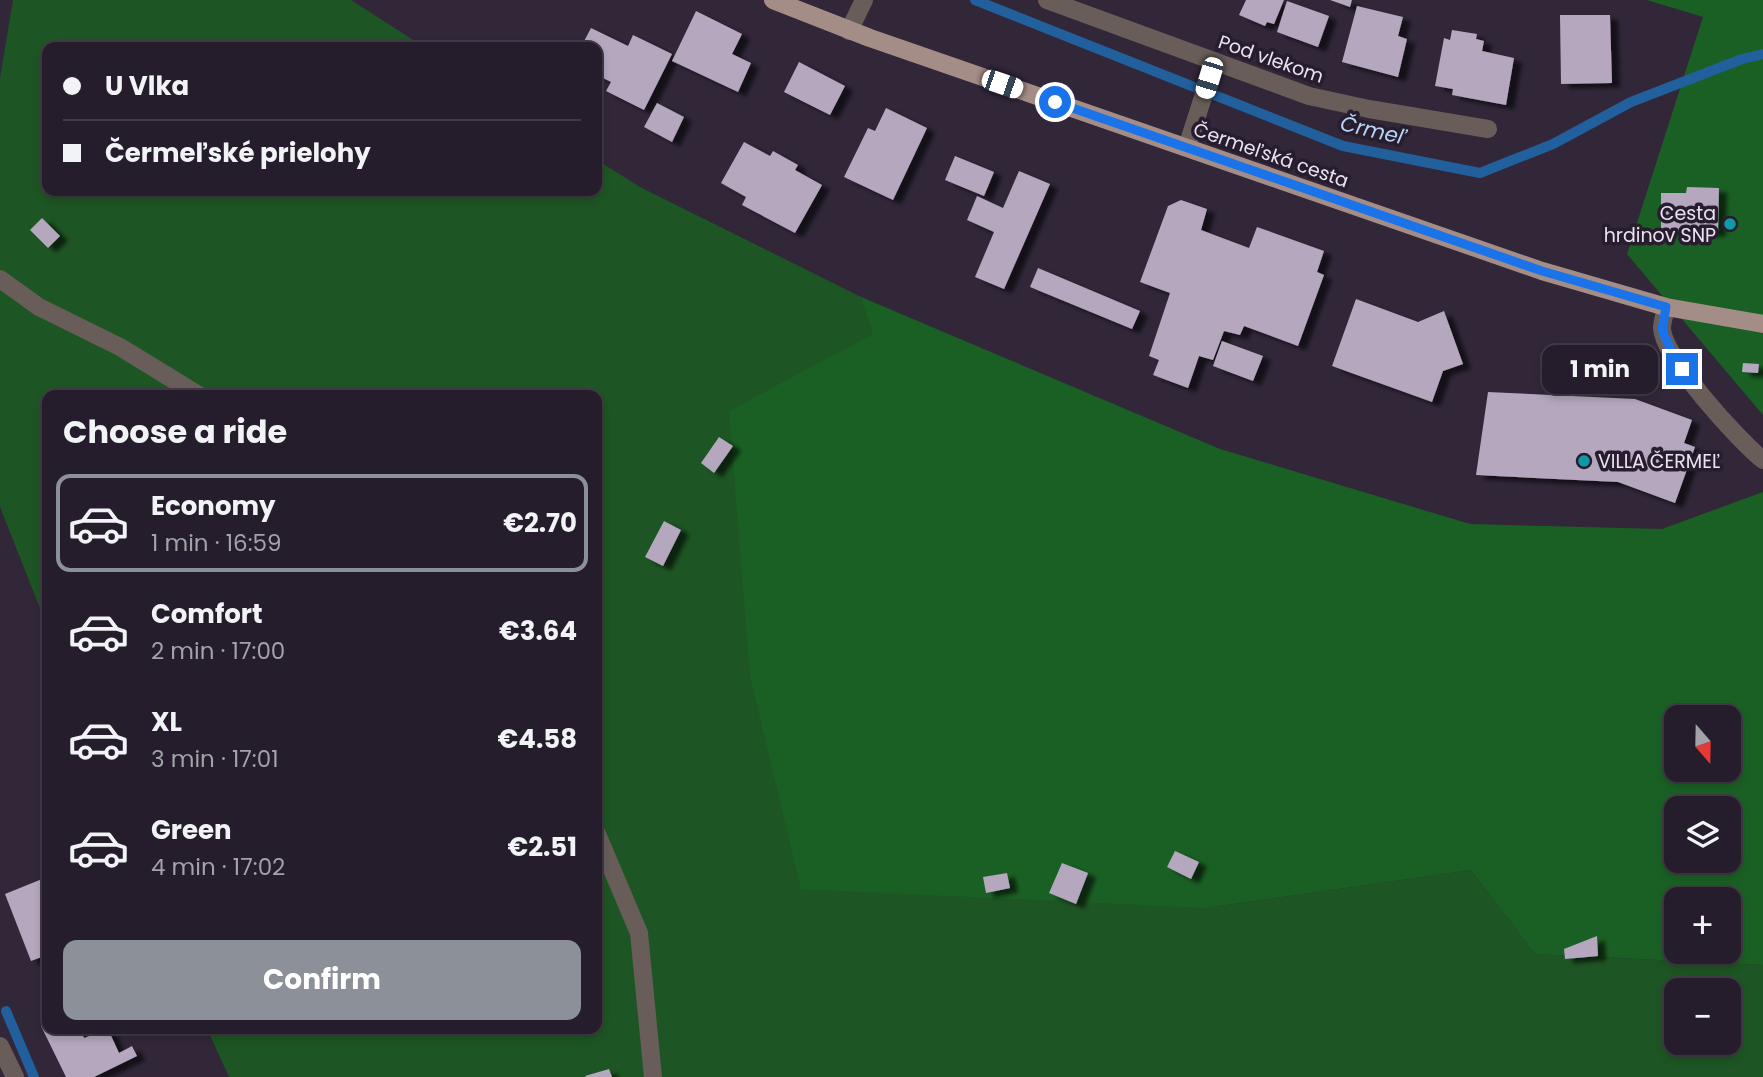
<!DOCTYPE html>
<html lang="en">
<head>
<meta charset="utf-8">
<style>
  body { margin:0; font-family:Poppins,sans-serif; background:#312a37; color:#f1f3f6; height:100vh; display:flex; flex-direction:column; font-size:26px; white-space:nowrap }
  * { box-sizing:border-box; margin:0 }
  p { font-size:23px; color:#a3a2a9 }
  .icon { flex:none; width:38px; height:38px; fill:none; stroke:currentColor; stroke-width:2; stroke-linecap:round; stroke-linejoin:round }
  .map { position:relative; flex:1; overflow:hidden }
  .side { position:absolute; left:42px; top:390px; width:560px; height:644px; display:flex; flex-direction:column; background:#251d2b; border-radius:14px; box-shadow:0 4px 10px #0003,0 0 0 2px #423b47 }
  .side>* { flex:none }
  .banner { position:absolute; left:42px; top:42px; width:560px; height:154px; border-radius:14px; box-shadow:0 4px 10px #0003,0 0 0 2px #423b47; display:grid; align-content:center; height:154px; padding:0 21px; background:#251d2b }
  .needle { width:46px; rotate:160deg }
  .tools { position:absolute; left:1664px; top:705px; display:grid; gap:14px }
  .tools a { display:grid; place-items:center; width:77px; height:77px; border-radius:14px; background:#251d2b; box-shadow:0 4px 10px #0003,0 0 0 2px #423b47; font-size:35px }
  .end { position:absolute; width:32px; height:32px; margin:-16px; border:9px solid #1a73e8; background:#fff; box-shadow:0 0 0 4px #fff }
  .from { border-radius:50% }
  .bubble { position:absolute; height:49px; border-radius:14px; background:#251d2b; box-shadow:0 4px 10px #0003,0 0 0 2px #423b47; font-size:23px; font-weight:700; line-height:49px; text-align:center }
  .car { position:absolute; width:21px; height:42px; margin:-21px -10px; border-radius:9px; box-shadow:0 0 5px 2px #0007; background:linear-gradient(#fff 24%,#345 0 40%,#fff 0 76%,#345 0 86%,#fff 0) }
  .banner b { display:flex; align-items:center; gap:24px; height:66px; font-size:26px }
  .banner b+b { border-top:2px solid #423b47 }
  .banner i { width:18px; height:18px; background:#f1f3f6 }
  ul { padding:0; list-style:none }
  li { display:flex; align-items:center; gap:21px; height:98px; margin:0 14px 10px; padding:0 7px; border:4px solid transparent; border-radius:14px }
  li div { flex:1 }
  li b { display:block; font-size:26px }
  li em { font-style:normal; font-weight:700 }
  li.active { border-color:#8c9099 }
  li>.icon { width:63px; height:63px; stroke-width:1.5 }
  h2 { padding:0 21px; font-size:32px; line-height:84px }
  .cta { display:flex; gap:14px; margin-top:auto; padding:14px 21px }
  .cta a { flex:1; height:80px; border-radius:14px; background:#8c9099; color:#fff; font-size:28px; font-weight:700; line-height:80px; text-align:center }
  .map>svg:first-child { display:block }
  .green { fill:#1e5524; fill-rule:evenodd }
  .forest { fill:#1a6024; fill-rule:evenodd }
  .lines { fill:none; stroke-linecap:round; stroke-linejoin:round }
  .stream { stroke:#21609c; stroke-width:10 }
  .building { fill:#b4a7be; filter:url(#shadow) }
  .minor { stroke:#695d5a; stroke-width:18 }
  .major { stroke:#a58d87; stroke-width:18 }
  .route { stroke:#1a73e8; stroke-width:9 }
  .culture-dot { fill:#0f9aa8; stroke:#271d2f; stroke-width:2.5 }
  .labels { text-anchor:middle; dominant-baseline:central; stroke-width:7; stroke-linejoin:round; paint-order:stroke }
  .street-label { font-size:19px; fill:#e9e3ef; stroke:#271d2f }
  .poi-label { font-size:19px; fill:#e9e3ef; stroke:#271d2f; text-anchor:end }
  .water-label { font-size:21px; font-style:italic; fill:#b5d4f6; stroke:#271d2f }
</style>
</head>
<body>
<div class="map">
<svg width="1763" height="1077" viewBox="0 0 1763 1077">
  <defs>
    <filter id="shadow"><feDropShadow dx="8" dy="4.5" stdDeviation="2" flood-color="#0009"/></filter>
  </defs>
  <rect width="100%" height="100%" fill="#312739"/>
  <path class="green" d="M13 0H351L424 47H47V191H597V160L640 187 861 297 874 334 729 412 1205 908 1471 870 1535 954 1763 965V1077H229L207 1029H597V396H47V626L0 507V78ZM1676 990H1729V1043H1676Z"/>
  <g class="forest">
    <path d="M1647 0H1763V415L1627 254 1703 17Z"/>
    <path d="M861 297 1220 449 1470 524 1662 529 1763 492V965L1535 954 1471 870 1205 908 801 889 750 676 729 411 873 334ZM1676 718H1729V770H1676ZM1676 808H1729V861H1676ZM1676 900H1729V952H1676Z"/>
  </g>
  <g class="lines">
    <g class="stream">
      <path d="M975 0 1343 146 1480 173 1553 144 1631 102 1742 59 1763 54"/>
      <path d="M6 1011 34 1077"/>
    </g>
  </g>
  <g class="building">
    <path d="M1246 0H1284L1274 24 1267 22 1265 26 1239 15Z"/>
    <path d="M1330 0H1352L1350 7Z"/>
    <path d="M1287 1 1329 16 1318 47 1277 32Z"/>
    <path d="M1357 6 1403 17 1398 36 1407 39 1398 77 1342 62Z"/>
    <path d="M696 11 742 34 732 54 751 63 738 92 672 61Z"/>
    <path d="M1560 15H1610L1612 83 1561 84Z"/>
    <path d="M591 28 628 46 633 35 672 54 644 110 606 91 611 82 597 75V47H581Z"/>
    <path d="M1452 30 1477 34 1476 39 1484 41 1482 51 1514 58 1506 105 1452 95 1453 89 1435 86 1444 38 1450 40Z"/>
    <path d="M799 62 845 86 830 115 784 92Z"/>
    <path d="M657 103 684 117 672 142 644 127Z"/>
    <path d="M886 108 927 128 893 200 844 177 868 128 875 131Z"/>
    <path d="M744 142 770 156 773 151 798 165 795 170 822 185 795 233 742 205 746 197 721 183Z"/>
    <path d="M955 156 994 172 984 196 945 180Z"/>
    <path d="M1019 171 1050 184 1004 289 975 277 994 232 967 220 977 196 1003 208Z"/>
    <path d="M1687 187 1719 188 1718 232 1661 231V193H1686Z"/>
    <path d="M1181 200 1207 209 1201 230 1249 248 1257 227 1324 251 1317 272 1324 275 1298 346 1244 326 1240 335 1224 331 1213 360 1199 356 1188 388 1153 375 1159 360 1149 356 1170 293 1140 282 1168 206Z"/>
    <path d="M42 218 60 236 48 248 30 230Z"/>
    <path d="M1038 268 1140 311 1132 329 1030 287Z"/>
    <path d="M1356 299 1418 322 1444 311 1463 364 1443 371 1432 402 1332 366Z"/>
    <path d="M1222 341 1263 356 1253 381 1213 366Z"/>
    <path d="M1743 363 1759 364 1758 373 1742 372Z"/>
    <path d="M1488 392 1635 399 1692 420 1684 443 1695 447 1675 503 1618 482 1476 475Z"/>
    <path d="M719 437 733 446 714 473 701 463Z"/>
    <path d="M664 521 681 530 663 566 645 557Z"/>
    <path d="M1175 851 1199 862 1191 879 1167 867Z"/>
    <path d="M1062 863 1088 873 1076 904 1049 893Z"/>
    <path d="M1007 873 1010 888 986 893 983 877Z"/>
    <path d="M47 877V955L31 961 5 894Z"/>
    <path d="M1597 936 1598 956 1565 959 1564 949Z"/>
    <path d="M47 1023V1029H80L84 1038 108 1029 119 1053 132 1046 137 1056 94 1077H66L41 1026Z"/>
    <path d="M609 1069 612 1077H586L585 1076Z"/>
  </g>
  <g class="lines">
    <g class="minor">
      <path d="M1047 0 1309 96 1369 109 1488 129"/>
      <path d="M849 31 864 0"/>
      <path d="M1187 147 1214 63"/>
      <path d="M0 279 39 307 120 347 200 396"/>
      <path d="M1666 307C1665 314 1662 322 1662 328 1663 358 1739 441 1763 460"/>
      <path d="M597 834 639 933 653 1077"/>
      <path d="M0 1046 15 1077"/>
    </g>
    <path class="major" d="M773 0 870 38 1542 271 1666 307 1763 324"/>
  </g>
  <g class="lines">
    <path class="route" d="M1055 102 1542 271 1666 307 1662 330 1673 355 1682 369"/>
  </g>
  <g class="culture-dot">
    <circle cx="1730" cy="224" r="7"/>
    <circle cx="1584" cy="461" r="7"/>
  </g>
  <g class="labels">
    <g class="street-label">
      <text transform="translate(1271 59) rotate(19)">Pod vlekom</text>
      <text transform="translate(1271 155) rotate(19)">Čermeľská cesta</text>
    </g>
    <g class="poi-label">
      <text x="1716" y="213">Cesta<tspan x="1716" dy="22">hrdinov SNP</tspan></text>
      <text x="1598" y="461" text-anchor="start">VILLA ČERMEĽ</text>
    </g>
    <g class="water-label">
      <text transform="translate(1373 130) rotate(13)">Črmeľ</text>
    </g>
  </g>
</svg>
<div class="tools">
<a><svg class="needle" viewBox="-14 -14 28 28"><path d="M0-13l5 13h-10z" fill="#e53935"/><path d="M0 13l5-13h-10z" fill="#a3a2a9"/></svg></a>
<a><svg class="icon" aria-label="layers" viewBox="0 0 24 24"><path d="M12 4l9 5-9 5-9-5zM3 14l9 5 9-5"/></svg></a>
<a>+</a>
<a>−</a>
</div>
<i class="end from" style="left:1055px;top:102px"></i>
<i class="end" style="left:1682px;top:369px"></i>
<div class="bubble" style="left:1542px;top:345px;width:116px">1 min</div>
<i class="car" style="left:1209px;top:78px;rotate:197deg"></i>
<i class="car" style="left:1002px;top:84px;rotate:109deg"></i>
<div class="banner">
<b><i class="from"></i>U Vlka</b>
<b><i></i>Čermeľské prielohy</b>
</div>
<section class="side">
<h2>Choose a ride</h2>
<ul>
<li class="active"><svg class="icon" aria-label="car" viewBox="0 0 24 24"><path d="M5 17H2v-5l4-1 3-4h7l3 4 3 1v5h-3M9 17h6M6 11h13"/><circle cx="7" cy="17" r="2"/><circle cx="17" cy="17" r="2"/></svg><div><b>Economy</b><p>1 min · 16:59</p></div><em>€2.70</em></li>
<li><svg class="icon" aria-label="car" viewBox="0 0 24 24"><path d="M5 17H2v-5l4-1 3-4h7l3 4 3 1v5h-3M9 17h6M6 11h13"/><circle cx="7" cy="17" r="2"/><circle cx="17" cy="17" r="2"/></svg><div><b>Comfort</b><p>2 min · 17:00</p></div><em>€3.64</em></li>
<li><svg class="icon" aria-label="car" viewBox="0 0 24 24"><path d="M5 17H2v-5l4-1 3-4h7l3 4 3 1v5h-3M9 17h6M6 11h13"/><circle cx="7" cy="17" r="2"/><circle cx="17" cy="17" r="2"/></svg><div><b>XL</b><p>3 min · 17:01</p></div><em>€4.58</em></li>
<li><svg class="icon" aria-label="car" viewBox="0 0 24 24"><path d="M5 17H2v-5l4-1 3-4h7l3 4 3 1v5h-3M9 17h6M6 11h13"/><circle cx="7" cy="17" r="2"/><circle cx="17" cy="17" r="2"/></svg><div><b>Green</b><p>4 min · 17:02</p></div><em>€2.51</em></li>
</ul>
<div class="cta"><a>Confirm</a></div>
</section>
</div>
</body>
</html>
